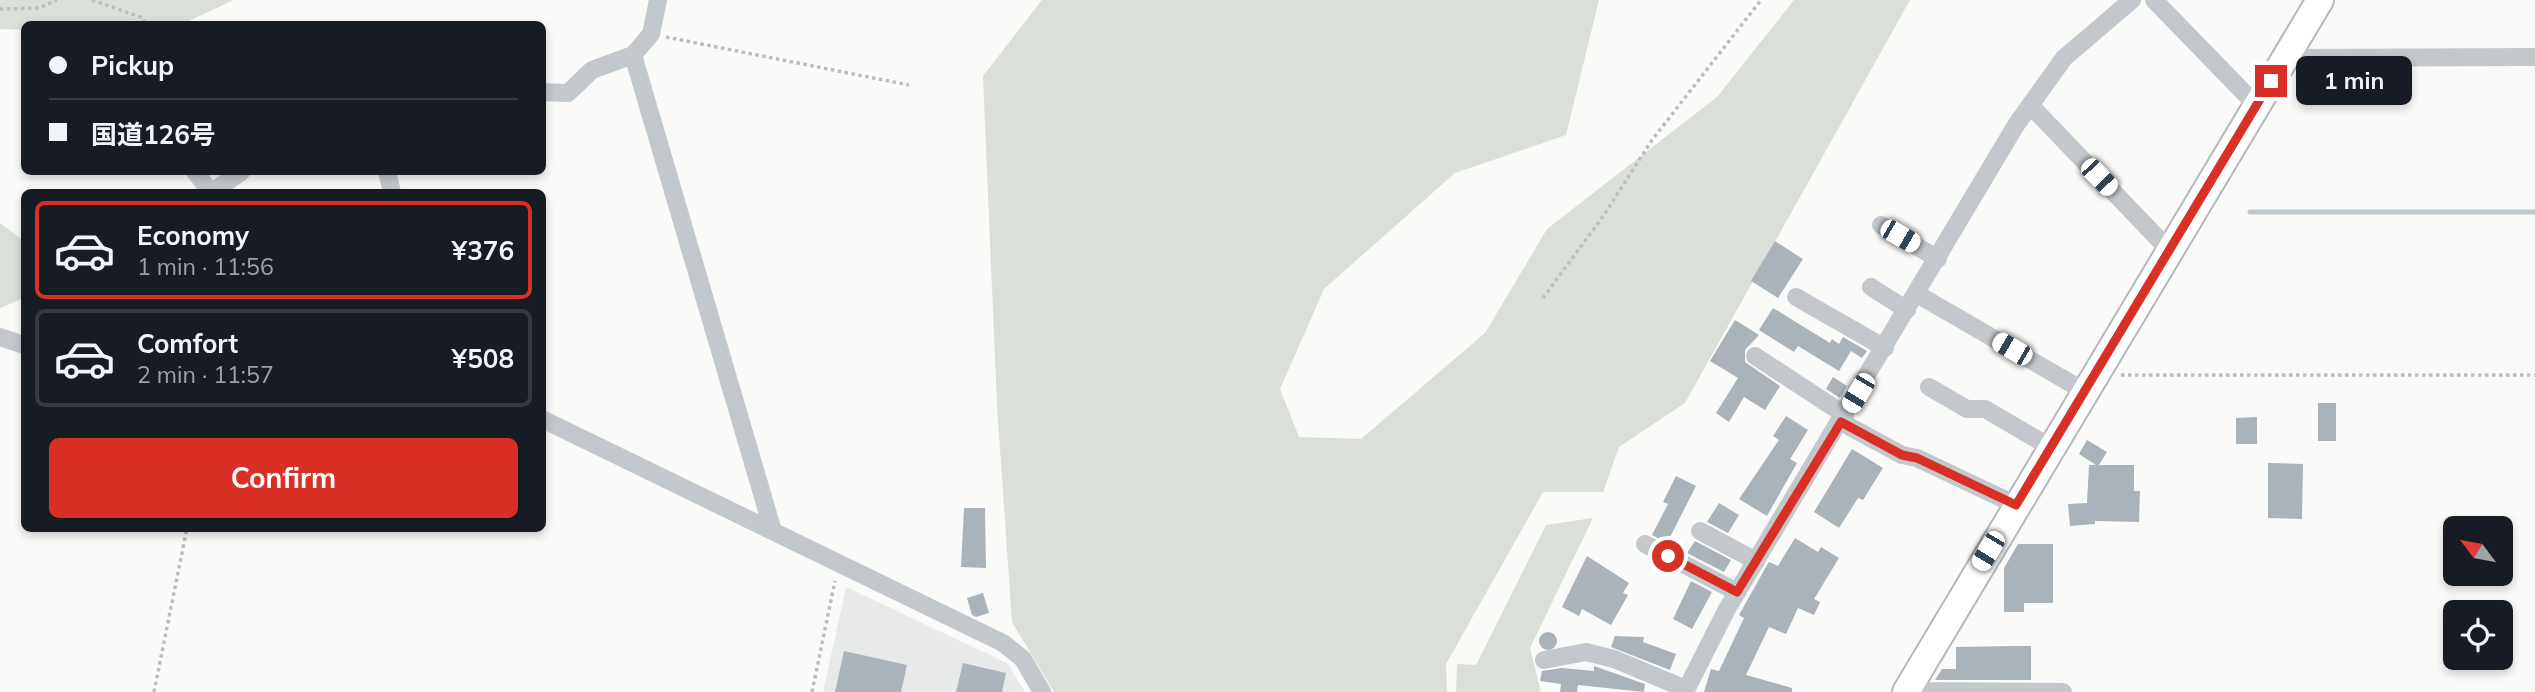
<!DOCTYPE html>
<html lang="en">
<head>
<meta charset="utf-8">
<style>
  body { margin:0; font-family:Mulish,"Noto Sans JP",sans-serif; background:#242831; color:#f1f3f6; height:100vh; display:flex; flex-direction:column; font-size:26px; white-space:nowrap }
  * { box-sizing:border-box; margin:0 }
  p { font-size:23px; color:#9ea1a6 }
  .icon { flex:none; width:38px; height:38px; fill:none; stroke:currentColor; stroke-width:2; stroke-linecap:round; stroke-linejoin:round }
  .map { position:relative; flex:1; overflow:hidden }
  .panel { position:absolute; left:21px; top:189px; width:525px; height:343px; display:flex; flex-direction:column; background:#171b24; border-radius:10px; box-shadow:0 4px 10px #0003 }
  .panel>* { flex:none }
  .banner { position:absolute; left:21px; top:21px; width:525px; height:154px; border-radius:10px; box-shadow:0 4px 10px #0003; display:grid; align-content:center; height:154px; padding:0 28px; background:#171b24 }
  .needle { width:46px; rotate:302deg }
  .fabs { position:absolute; left:2443px; top:516px; display:grid; gap:14px }
  .fabs a { display:grid; place-items:center; width:70px; height:70px; border-radius:10px; background:#171b24; box-shadow:0 4px 10px #0003; font-size:35px }
  .end { position:absolute; width:32px; height:32px; margin:-16px; border:9px solid #d93025; background:#fff; box-shadow:0 0 0 4px #fff }
  .from { border-radius:50% }
  .bubble { position:absolute; height:49px; border-radius:10px; background:#171b24; box-shadow:0 4px 10px #0003; font-size:23px; font-weight:700; line-height:49px; text-align:center }
  .car { position:absolute; width:21px; height:42px; margin:-21px -10px; border-radius:9px; box-shadow:0 0 5px 2px #0007; background:linear-gradient(#fff 24%,#345 0 40%,#fff 0 76%,#345 0 86%,#fff 0) }
  .banner b { display:flex; align-items:center; gap:24px; height:66px; font-size:26px }
  .banner b+b { border-top:2px solid #363941 }
  .banner i { width:18px; height:18px; background:#f1f3f6 }
  ul { padding:12px 0 0; list-style:none }
  li { display:flex; align-items:center; gap:21px; height:98px; margin:0 14px 10px; padding:0 14px; border:4px solid #363941; border-radius:10px }
  li div { flex:1 }
  li b { display:block; font-size:26px }
  li em { font-style:normal; font-weight:700 }
  li.selected { border-color:#d93025 }
  li>.icon { width:63px; height:63px; stroke-width:1.5 }
  .cta { display:flex; gap:14px; margin-top:auto; padding:14px 28px }
  .cta a { flex:1; height:80px; border-radius:10px; background:#d93025; color:#fff; font-size:28px; font-weight:700; line-height:80px; text-align:center }
  .map>svg:first-child { display:block }
  .built { fill:#e8e9e9 }
  .green { fill:#dadfd7 }
  .lines { fill:none; stroke-linecap:round; stroke-linejoin:round }
  .stream { stroke:#bbc7cb; stroke-width:5 }
  .building { fill:#aab3b9 }
  .highway-casing { stroke:#b4b9bd; stroke-width:30 }
  .path { stroke:#bbbfc2; stroke-width:3.5; stroke-dasharray:3.5 3.5; stroke-linecap:butt }
  .minor { stroke:#c3c8cc; stroke-width:18 }
  .highway { stroke:#fff; stroke-width:26 }
  .route { stroke:#d93025; stroke-width:9 }
</style>
</head>
<body>
<div class="map">
<svg width="2535" height="692" viewBox="0 0 2535 692">
  <rect width="100%" height="100%" fill="#fafaf8"/>
  <path class="built" d="M846 587 1007 663 1025 692H823Z"/>
  <g class="green">
    <path d="M0 0H234L182 24H24V30L0 29Z"/>
    <path d="M1042 0H1599L1566 135 1455 173 1324 289 1280 389 1299 437 1361 439 1485 333 1547 229 1717 97 1794 0H1910L1685 403 1619 447 1603 492H1543L1446 664 1447 692H1054L1012 622 997 405 983 76Z"/>
    <path d="M0 223 24 241V298L0 308Z"/>
    <path d="M1593 518 1530 648 1541 692H1456L1457 664 1476 665 1546 525Z"/>
  </g>
  <g class="lines">
    <path class="stream" d="M2250 212H2535"/>
  </g>
  <g class="building">
    <path d="M1775 241 1803 259 1778 298 1751 281Z"/>
    <path d="M1773 308 1830 343 1832 339 1839 344 1843 337 1867 351 1862 358 1851 351 1839 371 1798 346 1794 352 1759 330Z"/>
    <path d="M1735 320 1759 335 1745 350V362L1780 386 1765 410 1744 397 1729 422 1716 413 1738 378 1710 361Z"/>
    <path d="M1833 377 1847 386 1840 398 1826 389Z"/>
    <rect x="2318" y="403" width="18" height="38"/>
    <path d="M1786 416 1808 430 1790 459 1797 463 1767 516 1739 499 1779 440 1773 436Z"/>
    <path d="M2257 417V444H2236V418Z"/>
    <path d="M2087 440 2107 452 2099 465H2134V491H2140L2139 522 2095 521V524L2070 526 2068 504 2087 503 2089 465H2096L2079 454Z"/>
    <path d="M1852 449 1883 468 1863 500 1858 498 1839 528 1814 512Z"/>
    <path d="M2268 463 2303 464 2302 519 2268 518Z"/>
    <path d="M1676 476 1696 486 1667 543 1652 535 1668 504 1663 502Z"/>
    <path d="M1719 503 1739 515 1728 533 1707 522Z"/>
    <path d="M964 508H985L986 568 961 567Z"/>
    <path d="M1795 538 1818 552 1821 547 1839 558 1814 599 1820 602 1814 615 1798 608 1786 634 1769 627 1746 675 1792 688V692H1704L1711 669 1719 671 1744 618 1739 615 1767 565 1769 562 1778 566Z"/>
    <path d="M1695 541 1731 560 1724 572 1687 553Z"/>
    <path d="M2018 544H2053V603H2024V612H2004V568Z"/>
    <path d="M1587 556 1629 583 1623 593 1628 595 1611 625 1582 609 1579 616 1562 607Z"/>
    <path d="M1691 581 1712 592 1692 629 1673 619Z"/>
    <path d="M983 593 989 613 976 617 972 615 967 598Z"/>
    <circle cx="1548" cy="641" r="9"/>
    <path d="M1615 636 1644 637 1643 642 1676 654 1670 670 1611 647Z"/>
    <path d="M2013 646H2031V680H1935L1942 669H1956V647Z"/>
    <path d="M844 651 907 665 901 692H835Z"/>
    <path d="M963 663 1006 673 1002 692H956Z"/>
    <path d="M1594 666 1645 684 1644 692 1578 685 1577 692H1560L1561 684 1540 681 1542 671 1562 668 1594 671Z"/>
  </g>
  <g class="lines">
    <g class="highway-casing">
      <path id="highway" d="M1906 692 2320 0"/>
    </g>
    <g class="path">
      <path d="M92 0 143 18 145 24"/>
      <path d="M0 9 39 8 57 0"/>
      <path d="M666 37 909 85"/>
      <path d="M1543 298 1604 215 1652 140 1761 0"/>
      <path d="M2121 375H2535"/>
      <path d="M154 692 187 528"/>
      <path d="M812 692 835 581"/>
    </g>
    <g class="minor">
      <path d="M2154 0 2256 105"/>
      <path d="M633 55 773 531"/>
      <path d="M2285 58 2535 57"/>
      <path d="M542 92 568 93 592 70 633 55 651 34 658 0"/>
      <path d="M2030 105 2169 250"/>
      <path d="M195 172 211 192"/>
      <path d="M387 172 392 192"/>
      <path d="M212 192 241 172"/>
      <path d="M1881 225 1938 259"/>
      <path d="M1871 287 1907 310"/>
      <path d="M1917 294 2084 391"/>
      <path d="M1796 297 1885 348"/>
      <path d="M0 337 24 345"/>
      <path d="M1755 356 1845 415"/>
      <path d="M1929 387 1967 409H1985L2050 447"/>
      <path d="M542 419 1003 643 1023 659 1042 692"/>
      <path d="M1841 422 1902 455 1917 458 2016 505"/>
      <path d="M1700 531 1756 561"/>
      <path d="M1645 544 1737 592"/>
      <path d="M1544 660 1586 652 1614 659 1686 689"/>
      <path d="M1906 691 2063 692"/>
      <path d="M1685 692 1727 609 2016 125 2064 58 2132 0"/>
    </g>
    <use href="#highway" class="highway"/>
  </g>
  <g class="lines">
    <path class="route" d="M1668 556 1737 592 1841 422 1902 455 1917 458 2016 505 2271 81"/>
  </g>
</svg>
<div class="fabs">
<a><svg class="needle" viewBox="-14 -14 28 28"><path d="M0-13l5 13h-10z" fill="#e53935"/><path d="M0 13l5-13h-10z" fill="#9ea1a6"/></svg></a>
<a><svg class="icon" aria-label="locate" viewBox="0 0 24 24"><circle cx="12" cy="12" r="6"/><path d="M12 2v4M12 18v4M2 12h4M18 12h4"/></svg></a>
</div>
<i class="end from" style="left:1668px;top:556px"></i>
<i class="end" style="left:2271px;top:81px"></i>
<div class="bubble" style="left:2296px;top:56px;width:116px">1 min</div>
<i class="car" style="left:2099px;top:177px;rotate:136deg"></i>
<i class="car" style="left:1900px;top:236px;rotate:120deg"></i>
<i class="car" style="left:2012px;top:349px;rotate:300deg"></i>
<i class="car" style="left:1858px;top:393px;rotate:211deg"></i>
<i class="car" style="left:1988px;top:551px;rotate:211deg"></i>
<div class="banner">
<b><i class="from"></i>Pickup</b>
<b><i></i>国道126号</b>
</div>
<section class="panel">
<ul>
<li class="selected"><svg class="icon" aria-label="car" viewBox="0 0 24 24"><path d="M5 17H2v-5l4-1 3-4h7l3 4 3 1v5h-3M9 17h6M6 11h13"/><circle cx="7" cy="17" r="2"/><circle cx="17" cy="17" r="2"/></svg><div><b>Economy</b><p>1 min · 11:56</p></div><em>¥376</em></li>
<li><svg class="icon" aria-label="car" viewBox="0 0 24 24"><path d="M5 17H2v-5l4-1 3-4h7l3 4 3 1v5h-3M9 17h6M6 11h13"/><circle cx="7" cy="17" r="2"/><circle cx="17" cy="17" r="2"/></svg><div><b>Comfort</b><p>2 min · 11:57</p></div><em>¥508</em></li>
</ul>
<div class="cta"><a>Confirm</a></div>
</section>
</div>
</body>
</html>
